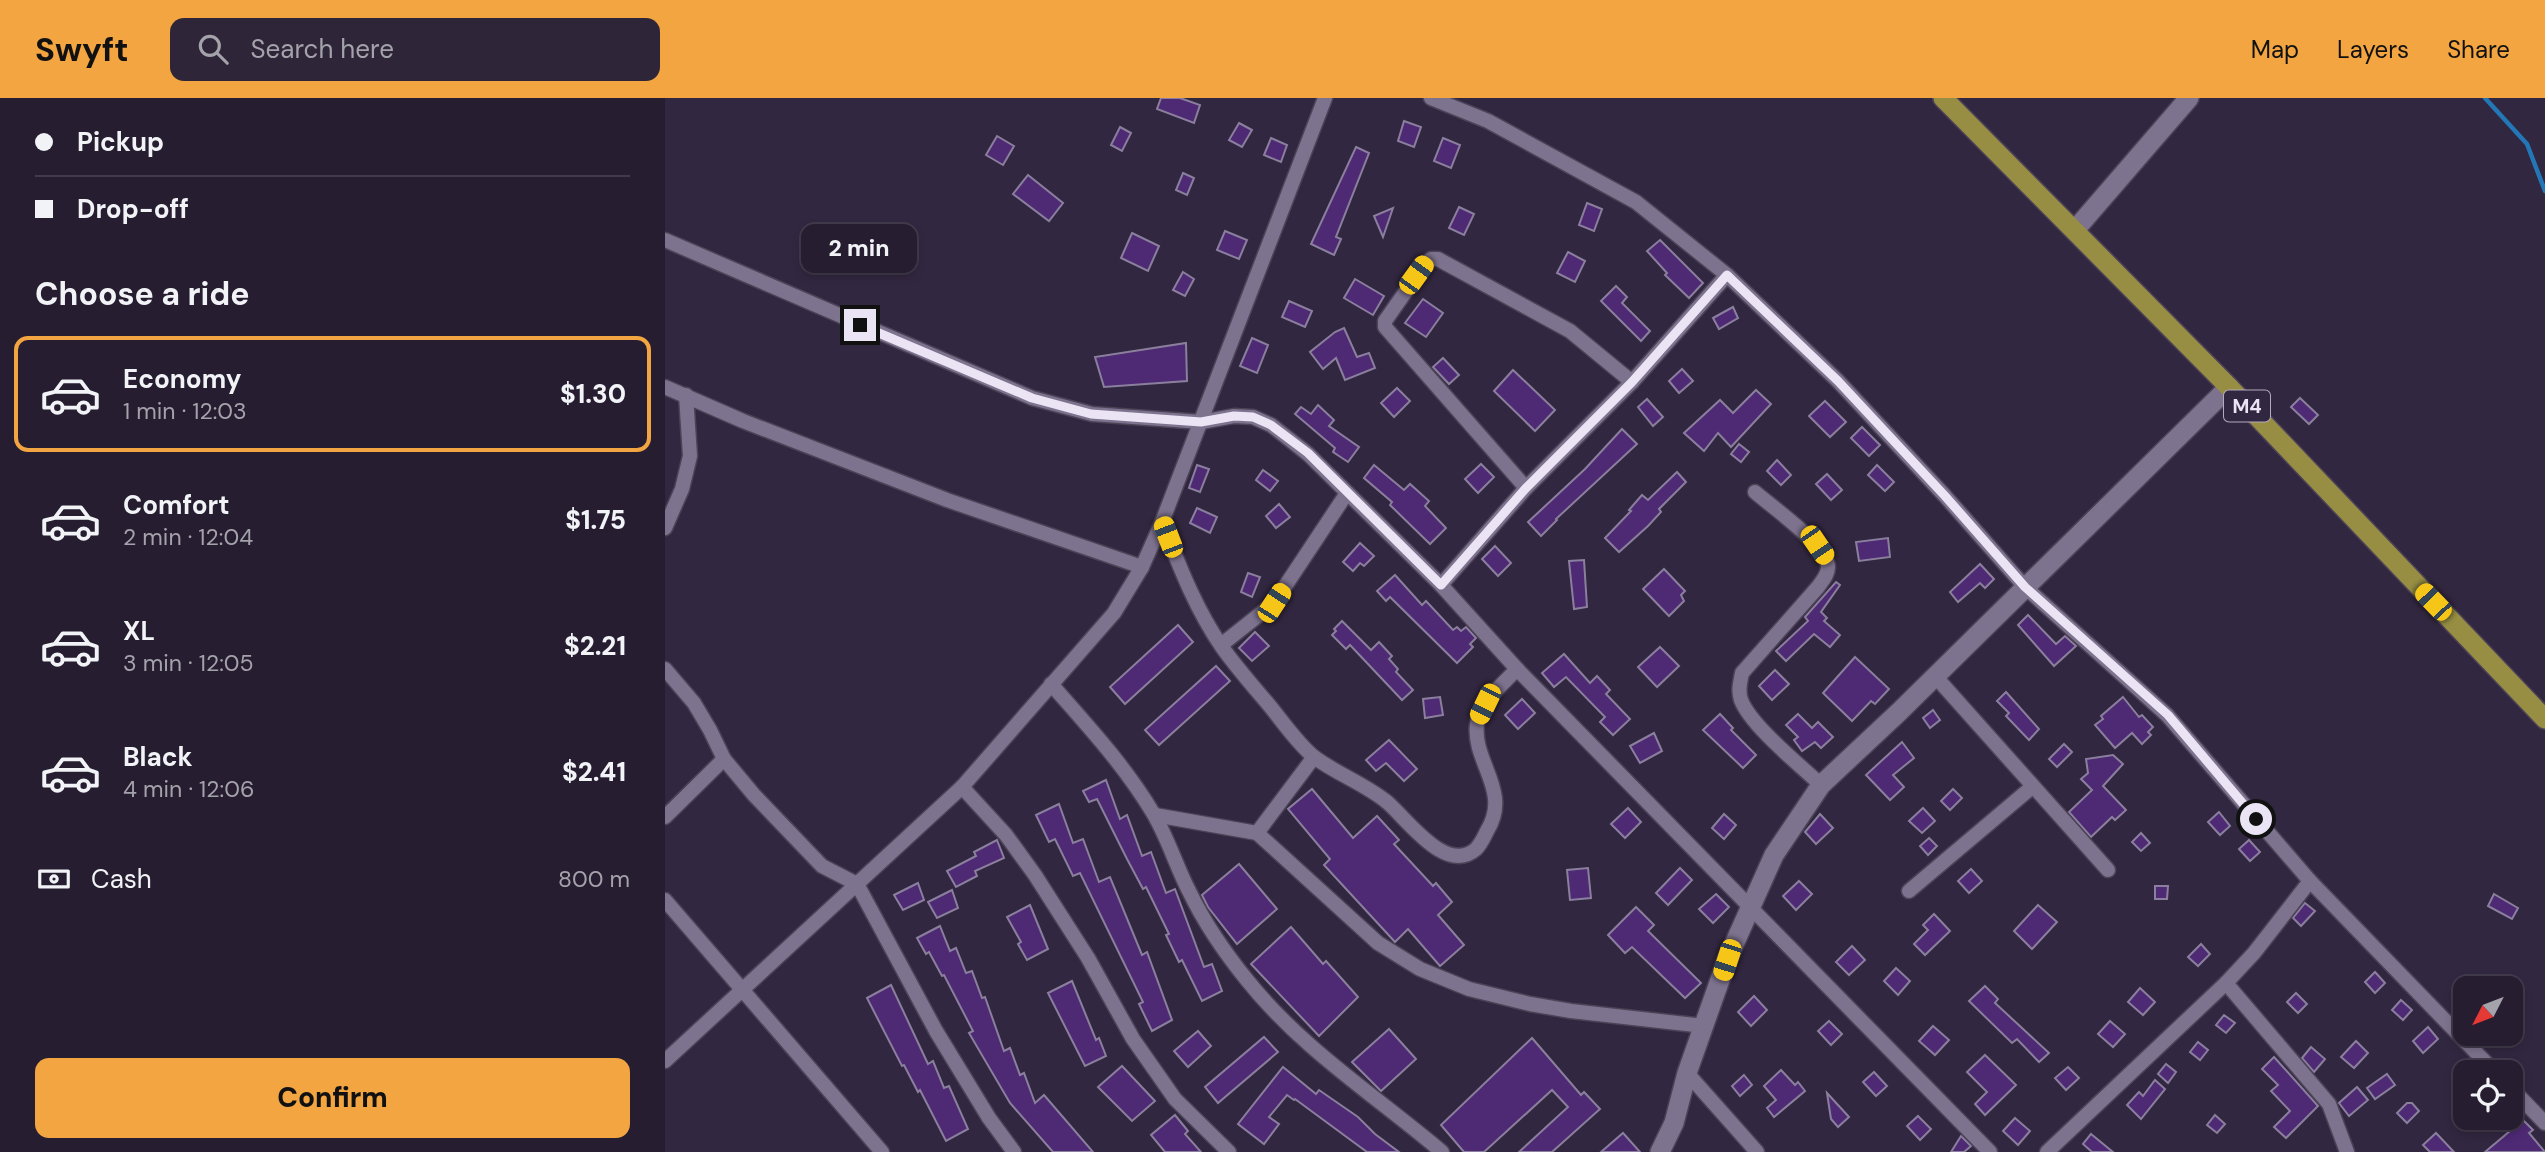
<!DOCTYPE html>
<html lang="en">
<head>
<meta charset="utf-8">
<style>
  body { margin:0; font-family:"DM Sans",sans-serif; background:#2e2638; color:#f1f3f6; height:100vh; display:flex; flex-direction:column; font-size:26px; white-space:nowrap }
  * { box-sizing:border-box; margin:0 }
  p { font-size:23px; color:#a4a2ab }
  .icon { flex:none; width:38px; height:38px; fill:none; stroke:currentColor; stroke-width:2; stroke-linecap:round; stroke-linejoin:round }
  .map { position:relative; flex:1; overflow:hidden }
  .drawer { display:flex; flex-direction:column; background:#261d30; width:665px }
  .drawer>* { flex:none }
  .hud { display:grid; align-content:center; height:154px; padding:0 35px; background:#261d30 }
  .needle { width:46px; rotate:228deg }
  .controls { position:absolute; left:1788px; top:878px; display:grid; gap:14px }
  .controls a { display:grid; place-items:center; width:70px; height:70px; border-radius:14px; background:#261d30; box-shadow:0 4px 10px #0003,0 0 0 2px #423b4c; font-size:35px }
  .end { position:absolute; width:32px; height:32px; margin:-16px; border:9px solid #eae4f4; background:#111; box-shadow:0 0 0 4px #111 }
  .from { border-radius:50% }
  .bubble { position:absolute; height:49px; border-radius:14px; background:#261d30; box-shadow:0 4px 10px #0003,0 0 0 2px #423b4c; font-size:23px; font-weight:800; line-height:49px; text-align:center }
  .car { position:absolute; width:21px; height:42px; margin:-21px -10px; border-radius:9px; box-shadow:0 0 5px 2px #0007; background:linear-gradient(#f5c518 24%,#345 0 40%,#f5c518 0 76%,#345 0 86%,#f5c518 0) }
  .hud b { display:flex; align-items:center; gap:24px; height:66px; font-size:26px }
  .hud b+b { border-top:2px solid #423b4c }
  .hud i { width:18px; height:18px; background:#f1f3f6 }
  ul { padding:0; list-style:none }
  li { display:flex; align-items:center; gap:21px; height:116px; margin:0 14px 10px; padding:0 21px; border:4px solid transparent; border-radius:14px }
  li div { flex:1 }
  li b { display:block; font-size:26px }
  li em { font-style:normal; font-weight:800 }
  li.current { border-color:#f2a541 }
  li>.icon { width:63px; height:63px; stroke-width:1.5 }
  h2 { padding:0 35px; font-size:32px; line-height:84px }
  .pay { display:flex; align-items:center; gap:18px; height:77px; padding:0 35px; font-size:26px }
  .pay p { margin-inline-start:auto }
  .button { display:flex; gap:14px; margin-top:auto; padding:14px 35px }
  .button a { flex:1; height:80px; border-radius:14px; background:#f2a541; color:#111; font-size:28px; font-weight:800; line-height:80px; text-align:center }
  header { display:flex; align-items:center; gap:42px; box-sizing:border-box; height:98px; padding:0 35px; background:#f2a541; color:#111 }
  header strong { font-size:33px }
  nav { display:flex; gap:38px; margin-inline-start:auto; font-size:24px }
  .search { width:490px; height:63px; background:#2e2638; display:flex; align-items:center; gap:18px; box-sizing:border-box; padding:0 24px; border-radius:14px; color:#a4a2ab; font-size:26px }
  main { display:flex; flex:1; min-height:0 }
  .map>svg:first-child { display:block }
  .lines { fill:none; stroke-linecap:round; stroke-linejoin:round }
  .stream { stroke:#2377b6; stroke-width:4.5 }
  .building { fill:#4e2974; stroke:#8a7f9c; stroke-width:2 }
  .minor-casing { stroke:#4c4357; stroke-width:17 }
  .tertiary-casing { stroke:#4c4357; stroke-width:22 }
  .primary-casing { stroke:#4c4357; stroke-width:22 }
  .minor { stroke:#7e738f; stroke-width:14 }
  .tertiary { stroke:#7e738f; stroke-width:19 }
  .primary { stroke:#978e43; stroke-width:19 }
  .route { stroke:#eae4f4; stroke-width:9 }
  .labels { text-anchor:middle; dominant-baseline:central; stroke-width:5; stroke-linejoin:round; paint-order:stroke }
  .shield { fill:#322740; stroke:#b3abbe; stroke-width:2 }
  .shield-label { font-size:19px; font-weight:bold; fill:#eae4f4 }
</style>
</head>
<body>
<header>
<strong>Swyft</strong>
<div class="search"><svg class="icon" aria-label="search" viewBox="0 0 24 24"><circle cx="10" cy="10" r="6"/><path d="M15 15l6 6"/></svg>Search here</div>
<nav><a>Map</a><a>Layers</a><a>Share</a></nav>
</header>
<main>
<section class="drawer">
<div class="hud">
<b><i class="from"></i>Pickup</b>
<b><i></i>Drop-off</b>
</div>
<h2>Choose a ride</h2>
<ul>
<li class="current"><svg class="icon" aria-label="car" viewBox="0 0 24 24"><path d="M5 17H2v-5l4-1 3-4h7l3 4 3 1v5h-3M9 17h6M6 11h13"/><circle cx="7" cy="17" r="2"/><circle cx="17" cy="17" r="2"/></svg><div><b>Economy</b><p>1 min · 12:03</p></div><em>$1.30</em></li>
<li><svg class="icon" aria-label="car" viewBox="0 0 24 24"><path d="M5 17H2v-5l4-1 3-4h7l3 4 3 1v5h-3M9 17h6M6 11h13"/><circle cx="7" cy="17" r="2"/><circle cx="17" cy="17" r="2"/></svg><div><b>Comfort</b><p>2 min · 12:04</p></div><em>$1.75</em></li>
<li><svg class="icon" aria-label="car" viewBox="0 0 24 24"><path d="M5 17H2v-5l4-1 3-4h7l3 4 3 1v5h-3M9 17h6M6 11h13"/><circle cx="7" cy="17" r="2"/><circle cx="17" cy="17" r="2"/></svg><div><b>XL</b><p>3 min · 12:05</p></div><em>$2.21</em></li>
<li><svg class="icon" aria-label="car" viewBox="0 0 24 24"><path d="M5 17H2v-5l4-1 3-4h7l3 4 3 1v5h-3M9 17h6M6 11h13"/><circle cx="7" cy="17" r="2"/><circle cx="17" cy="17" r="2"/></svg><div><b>Black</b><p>4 min · 12:06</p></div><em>$2.41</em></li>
</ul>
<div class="pay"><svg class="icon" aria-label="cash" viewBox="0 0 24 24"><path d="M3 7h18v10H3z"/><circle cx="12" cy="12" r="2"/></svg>Cash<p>800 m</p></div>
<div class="button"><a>Confirm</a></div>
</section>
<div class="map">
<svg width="1880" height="1054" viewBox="0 0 1880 1054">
  <rect width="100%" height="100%" fill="#322740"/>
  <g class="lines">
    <path class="stream" d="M1820 0 1862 46 1880 93"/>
  </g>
  <g class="building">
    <path d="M496 0H515L535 7 529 25 492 11Z"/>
    <path d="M739 23 756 29 749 49 733 43Z"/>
    <path d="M574 25 587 32 577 49 564 42Z"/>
    <path d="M455 29 466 35 457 53 446 47Z"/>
    <path d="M332 38 349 48 338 67 321 57Z"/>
    <path d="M606 40 622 47 616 64 599 57Z"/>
    <path d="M778 40 795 47 786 70 769 63Z"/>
    <path d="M691 49 704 55 671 139 676 141 669 157 646 146Z"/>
    <path d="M518 75 529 80 522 97 511 92Z"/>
    <path d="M363 77 398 105 384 123 348 96Z"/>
    <path d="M922 105 937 111 929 133 914 127Z"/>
    <path d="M794 109 809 116 799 137 784 130Z"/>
    <path d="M728 110 718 139 709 118Z"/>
    <path d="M560 133 582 142 574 161 552 152Z"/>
    <path d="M467 135 494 148 483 173 456 160Z"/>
    <path d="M995 142 1038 185 1024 200 1000 177 1002 175 982 153Z"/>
    <path d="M903 154 920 163 910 184 892 175Z"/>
    <path d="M518 174 529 181 520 198 508 192Z"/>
    <path d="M690 181 719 198 708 217 679 200Z"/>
    <path d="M951 188 962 199 957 205 985 233 976 243 936 203Z"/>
    <path d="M758 201 778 215 761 239 740 225Z"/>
    <path d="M624 203 647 213 640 229 617 219Z"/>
    <path d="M1068 209 1073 220 1054 231 1048 220Z"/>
    <path d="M679 230 692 259 704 255 710 270 680 282 671 260 658 271 645 254 670 234Z"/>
    <path d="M587 240 603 247 592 275 575 268Z"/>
    <path d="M521 245 522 283 439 289 430 259Z"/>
    <path d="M778 260 794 277 784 286 768 269Z"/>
    <path d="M1017 271 1028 283 1014 295 1004 283Z"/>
    <path d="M848 272 890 312 870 333 829 293Z"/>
    <path d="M732 290 745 303 729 319 716 305Z"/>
    <path d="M1091 292 1106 306 1066 349 1053 335 1039 353 1019 335 1055 302 1068 315Z"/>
    <path d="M1635 300 1653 317 1644 326 1626 309Z"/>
    <path d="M982 301 998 319 988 328 973 309Z"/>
    <path d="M1160 303 1181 324 1165 339 1144 318Z"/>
    <path d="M653 307 669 322 664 328 694 349 683 364 668 354 670 350 630 316 636 309 646 316Z"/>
    <path d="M1197 329 1215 347 1204 358 1186 340Z"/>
    <path d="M957 331 972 346 891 421 892 422 876 438 863 424 920 371Z"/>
    <path d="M1074 346 1084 354 1076 364 1066 356Z"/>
    <path d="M1112 362 1126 377 1116 387 1102 373Z"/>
    <path d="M816 366 829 379 813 395 800 381Z"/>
    <path d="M532 367 544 371 535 394 524 390Z"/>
    <path d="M709 367 739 392 745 386 764 403 760 408 781 430 765 446 725 407 727 404 699 380Z"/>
    <path d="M1212 367 1229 384 1220 393 1203 377Z"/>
    <path d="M598 372 613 383 605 393 591 382Z"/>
    <path d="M1012 374 1021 384 994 411 996 414 983 428 954 454 940 440 966 413 964 412 977 397 983 402Z"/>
    <path d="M1162 376 1177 392 1166 402 1151 386Z"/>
    <path d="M614 406 625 419 611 430 601 418Z"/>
    <path d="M532 410 552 419 545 435 525 425Z"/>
    <path d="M1223 440 1225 459 1194 463 1191 444Z"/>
    <path d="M695 445 709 458 699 468 695 465 688 473 678 464Z"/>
    <path d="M830 448 846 465 833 478 817 461Z"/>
    <path d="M919 462 922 509 909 511 904 463Z"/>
    <path d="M1315 466 1329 481 1320 490 1315 485 1293 504 1285 494Z"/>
    <path d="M999 471 1020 493 1016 497 1019 503 1004 518 978 491Z"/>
    <path d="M583 475 595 479 587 499 576 494Z"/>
    <path d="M730 477 757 507 761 503 788 532 792 529 796 533 801 529 811 540 805 546 808 549 792 565 725 499 721 503 712 493Z"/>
    <path d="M1171 484 1175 487 1156 514 1162 520 1159 523 1175 537 1165 549 1149 536 1121 563 1111 553 1143 523 1140 519Z"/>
    <path d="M1363 517 1391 546 1400 538 1411 548 1389 568 1353 527Z"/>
    <path d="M677 523 706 552 714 544 727 558 724 561 733 571 731 574 748 592 737 602 685 547 681 551 667 537 671 533 669 531Z"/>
    <path d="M513 527 528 544 460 606 445 589Z"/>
    <path d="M590 534 604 548 587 563 574 550Z"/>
    <path d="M995 549 1014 568 992 589 973 569Z"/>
    <path d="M899 556 925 585 932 578 945 592 941 596 965 621 948 637 935 624 940 619 901 579 889 589 877 575Z"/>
    <path d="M1190 559 1224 591 1210 606 1206 603 1187 623 1158 595Z"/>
    <path d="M551 568 565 583 494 647 480 632Z"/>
    <path d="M1110 572 1124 586 1107 602 1094 588Z"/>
    <path d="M1341 594 1374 631 1364 642 1341 618 1344 615 1332 603Z"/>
    <path d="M775 599 778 617 760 620 758 601Z"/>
    <path d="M1458 599 1474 619 1477 617 1488 629 1483 634 1486 637 1477 646 1467 635 1450 650 1430 627 1438 621 1436 618Z"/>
    <path d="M857 601 870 615 853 631 840 617Z"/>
    <path d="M1268 612 1275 622 1265 630 1258 620Z"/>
    <path d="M1055 616 1068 630 1066 632 1091 657 1078 670 1038 632Z"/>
    <path d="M1133 616 1147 630 1153 624 1168 639 1156 650 1150 644 1137 653 1129 642 1133 639 1121 627Z"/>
    <path d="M989 635 997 653 975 665 965 648Z"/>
    <path d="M724 642 752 671 739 683 721 665 711 673 701 662Z"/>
    <path d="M1237 644 1249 660 1228 677 1239 689 1225 702 1201 677Z"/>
    <path d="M1399 646 1407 654 1392 669 1384 661Z"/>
    <path d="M1448 657 1458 666 1438 688 1461 712 1450 722 1447 719 1426 739 1404 714 1427 692 1416 681 1423 675 1421 661Z"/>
    <path d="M441 682 455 721 462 717 477 758 486 754 501 795 510 791 539 869 547 866 557 893 537 903 517 862 514 864 501 837 504 836 481 789 478 791 462 761 432 701 424 704 418 693Z"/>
    <path d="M647 691 688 740 712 718 734 742 729 746 768 788 771 785 787 804 773 817 799 847 775 868 743 831 730 844 659 767 665 761 623 711Z"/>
    <path d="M1288 691 1297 700 1285 712 1276 703Z"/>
    <path d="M394 706 408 745 418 741 434 784 445 779 477 857 482 854 507 922 487 933 474 906 478 904 415 775 408 778 390 741 384 744 371 717Z"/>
    <path d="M963 710 976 724 960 740 946 726Z"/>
    <path d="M1258 710 1270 723 1257 735 1244 723Z"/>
    <path d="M1554 714 1565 728 1555 737 1543 724Z"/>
    <path d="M1059 716 1071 727 1059 741 1047 730Z"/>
    <path d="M1155 716 1168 730 1151 746 1140 734Z"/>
    <path d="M1476 735 1485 745 1476 753 1467 744Z"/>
    <path d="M1264 740 1272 748 1263 757 1255 748Z"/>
    <path d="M332 742 339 760 310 773 312 778 291 789 282 773 311 758 309 754Z"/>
    <path d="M1584 742 1595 754 1585 763 1574 751Z"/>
    <path d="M574 766 612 811 572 846 543 809 537 797Z"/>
    <path d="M923 770 926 800 905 802 902 772Z"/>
    <path d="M1015 770 1027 782 1003 807 991 795Z"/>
    <path d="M1306 771 1317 783 1304 795 1293 783Z"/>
    <path d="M1134 783 1147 796 1131 812 1118 798Z"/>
    <path d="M253 785 259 802 238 812 229 797Z"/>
    <path d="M1490 788H1503L1502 801H1490Z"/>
    <path d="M287 792 293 810 272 820 263 804Z"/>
    <path d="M1051 796 1064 809 1048 825 1034 811Z"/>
    <path d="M1829 796 1853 810 1847 821 1823 808Z"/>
    <path d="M1640 805 1650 813 1636 828 1628 820Z"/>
    <path d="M365 807 383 851 362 862 353 846 356 844 342 819Z"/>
    <path d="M1373 807 1392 824 1367 851 1349 833Z"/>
    <path d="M971 809 989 827 983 833 1036 885 1020 900 967 849 960 855 943 837Z"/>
    <path d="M1269 816 1285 833 1260 857 1249 846 1263 832 1258 827Z"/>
    <path d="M275 828 285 853 291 850 301 875 307 873 317 900 320 899 339 953 345 950 355 977 359 975 370 1005 379 997 428 1054H388L345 1005 304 935 308 933 279 877 277 878 264 854 261 856 252 840Z"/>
    <path d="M626 829 658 866 661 863 693 899 654 938 586 866Z"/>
    <path d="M1536 846 1545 856 1533 868 1523 859Z"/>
    <path d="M1187 848 1200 862 1184 877 1171 864Z"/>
    <path d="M1231 870 1245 883 1233 897 1219 883Z"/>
    <path d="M1710 874 1720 885 1710 895 1700 884Z"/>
    <path d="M407 883 431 942 434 940 441 958 420 968 383 895Z"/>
    <path d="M226 887 263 966 268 963 279 990 284 988 303 1031 281 1043 255 992 253 994 239 967 237 968 202 900Z"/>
    <path d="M1320 888 1333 901 1330 905 1384 955 1374 964 1352 941 1347 945 1304 903Z"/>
    <path d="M1475 890 1490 904 1478 917 1463 904Z"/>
    <path d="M1631 895 1642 906 1633 915 1622 904Z"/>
    <path d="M1089 898 1102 912 1086 928 1073 914Z"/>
    <path d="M1736 902 1747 912 1738 922 1727 912Z"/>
    <path d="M1559 917 1570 925 1561 935 1551 927Z"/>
    <path d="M1164 923 1177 936 1166 947 1153 933Z"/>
    <path d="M1445 923 1460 936 1448 949 1433 936Z"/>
    <path d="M1268 928 1284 942 1270 957 1254 943Z"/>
    <path d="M1763 929 1773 941 1758 955 1748 943Z"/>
    <path d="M724 931 751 961 716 993 687 964Z"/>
    <path d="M533 933 546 948 523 969 509 953Z"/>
    <path d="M599 939 613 954 553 1005 540 989Z"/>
    <path d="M867 940 916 997 919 994 935 1011 887 1054H854L903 1009 887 992 819 1054H799L776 1027Z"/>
    <path d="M1691 943 1703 955 1689 970 1676 959Z"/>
    <path d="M1533 944 1543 952 1535 962 1525 954Z"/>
    <path d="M1646 949 1660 961 1649 974 1637 960Z"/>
    <path d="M1320 957 1351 987 1320 1017 1310 1006 1322 994 1302 974Z"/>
    <path d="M1609 959 1653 1008 1621 1040 1609 1029 1625 1013 1606 993 1613 987 1597 971Z"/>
    <path d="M1501 966 1511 974 1503 985 1493 976Z"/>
    <path d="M457 968 490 1003 467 1023 433 989Z"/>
    <path d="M618 969 651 996 654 992 693 1019 710 1036 734 1054H702L630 1001 629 1002 622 997 604 1019 614 1026 599 1046 573 1026Z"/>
    <path d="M1403 969 1414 980 1401 992 1390 980Z"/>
    <path d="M1116 972 1130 987 1133 984 1140 993 1109 1019 1102 1010 1111 1002 1099 988Z"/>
    <path d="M1209 974 1222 988 1211 998 1198 984Z"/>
    <path d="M1722 976 1730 987 1710 1001 1702 990Z"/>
    <path d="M1079 977 1087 987 1075 998 1067 988Z"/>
    <path d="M1490 982 1500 991 1476 1021 1462 1007 1474 994 1478 998Z"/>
    <path d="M1692 989 1703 1002 1684 1018 1674 1005Z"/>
    <path d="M1162 995 1184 1019 1173 1029 1166 1021Z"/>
    <path d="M1742 1005H1747L1754 1013 1742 1025 1732 1015Z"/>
    <path d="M510 1017 523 1033 520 1036 536 1054H500L486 1037Z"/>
    <path d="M1550 1017 1560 1026 1552 1035 1542 1027Z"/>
    <path d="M1253 1018 1266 1031 1255 1042 1242 1028Z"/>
    <path d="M1350 1020 1365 1033 1353 1047 1338 1033Z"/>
    <path d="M1858 1022 1868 1032 1864 1035 1880 1054H1820Z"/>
    <path d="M958 1035 975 1054H936Z"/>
    <path d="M1771 1035 1789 1054H1765L1758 1047Z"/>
    <path d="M1426 1036 1448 1054H1427L1418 1046Z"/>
    <path d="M1296 1038 1306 1048 1299 1054H1286Z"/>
  </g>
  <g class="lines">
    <g class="minor-casing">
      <g id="minor">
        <path d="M766 0 823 23 971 104 1062 177"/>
        <path d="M0 142 367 300 427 316 536 324 569 318 588 319 606 327 643 356 776 487 852 571 1325 1054"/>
        <path d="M0 289 78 323 282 402 477 469"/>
        <path d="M861 390 720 229V223L760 166 766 161H773L905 233 967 284"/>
        <path d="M1090 394C1107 409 1163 448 1163 469 1163 477 1157 483 1153 489L1077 575C1075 585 1073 593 1076 602 1086 628 1135 667 1156 687"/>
        <path d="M497 424C514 467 530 510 557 549 571 569 588 588 604 607 618 624 632 645 649 659 672 676 700 686 722 704 743 722 781 777 811 751 816 746 819 739 822 733 847 693 807 664 812 626 814 605 839 585 852 571"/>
        <path d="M0 430 17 391 25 358 21 297"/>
        <path d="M776 487 861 390 967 284 1062 177 1173 283 1280 398 1360 489 1502 617 1645 783 1831 975"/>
        <path d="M556 547 609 505 682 395"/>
        <path d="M0 571 29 605 45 632 59 661 89 697 157 768 192 786 271 933 324 1020 349 1054"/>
        <path d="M1270 578 1443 772"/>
        <path d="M386 586C423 628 460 668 488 715 503 740 511 768 524 793 539 824 560 855 582 882 637 951 711 998 777 1054"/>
        <path d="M297 689 341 737 370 777 423 860 468 941 510 1001 564 1054"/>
        <path d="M490 717 592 735 713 845 755 871 804 891 865 906 906 913 1039 928"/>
        <path d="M0 719 59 661"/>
        <path d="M592 735 649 659"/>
        <path d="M1244 793 1367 689"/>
        <path d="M0 802 217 1054"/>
        <path d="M1561 885 1664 1006 1682 1054"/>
        <path d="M0 963 297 689 449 515 477 469 497 424 660 0"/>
        <path d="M1022 975 1092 1054"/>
        <path d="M1846 990 1880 1025"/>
        <path d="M1382 1054 1561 885 1589 855 1645 783"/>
      </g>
    </g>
    <g class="tertiary-casing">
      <g id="tertiary">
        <path d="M1410 132 1524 0"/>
        <path d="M995 1054 1009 1025 1022 975 1062 862 1109 757 1156 687 1234 614 1564 289"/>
      </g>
    </g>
    <g class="primary-casing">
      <path id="primary" d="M1278 0 1564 289 1880 621"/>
    </g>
    <use href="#minor" class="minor"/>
    <use href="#tertiary" class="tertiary"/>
    <use href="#primary" class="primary"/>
  </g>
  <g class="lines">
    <path class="route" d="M195 227 367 300 426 316 536 324 569 318 588 319 606 327 643 355 776 487 861 390 967 284 1062 177 1173 283 1280 398 1360 489 1503 617 1591 721"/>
  </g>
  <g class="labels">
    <rect class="shield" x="1559" y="292.5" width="46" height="31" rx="5"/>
    <g class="shield-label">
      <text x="1582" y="308">M4</text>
    </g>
  </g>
</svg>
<div class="controls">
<a><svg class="needle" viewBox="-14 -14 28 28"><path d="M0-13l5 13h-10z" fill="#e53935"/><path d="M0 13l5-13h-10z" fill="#a4a2ab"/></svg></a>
<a><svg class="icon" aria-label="locate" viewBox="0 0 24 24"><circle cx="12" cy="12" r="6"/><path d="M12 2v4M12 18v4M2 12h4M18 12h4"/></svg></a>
</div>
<i class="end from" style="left:1591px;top:721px"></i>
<i class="end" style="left:195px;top:227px"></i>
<div class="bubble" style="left:136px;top:126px;width:116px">2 min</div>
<i class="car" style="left:751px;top:177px;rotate:36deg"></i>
<i class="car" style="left:503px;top:439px;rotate:339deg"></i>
<i class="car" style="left:1152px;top:447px;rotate:146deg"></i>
<i class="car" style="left:1768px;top:504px;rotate:316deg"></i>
<i class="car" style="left:609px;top:505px;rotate:33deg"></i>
<i class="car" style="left:820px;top:606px;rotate:206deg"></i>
<i class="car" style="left:1062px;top:862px;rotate:198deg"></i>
</div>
</main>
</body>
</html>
